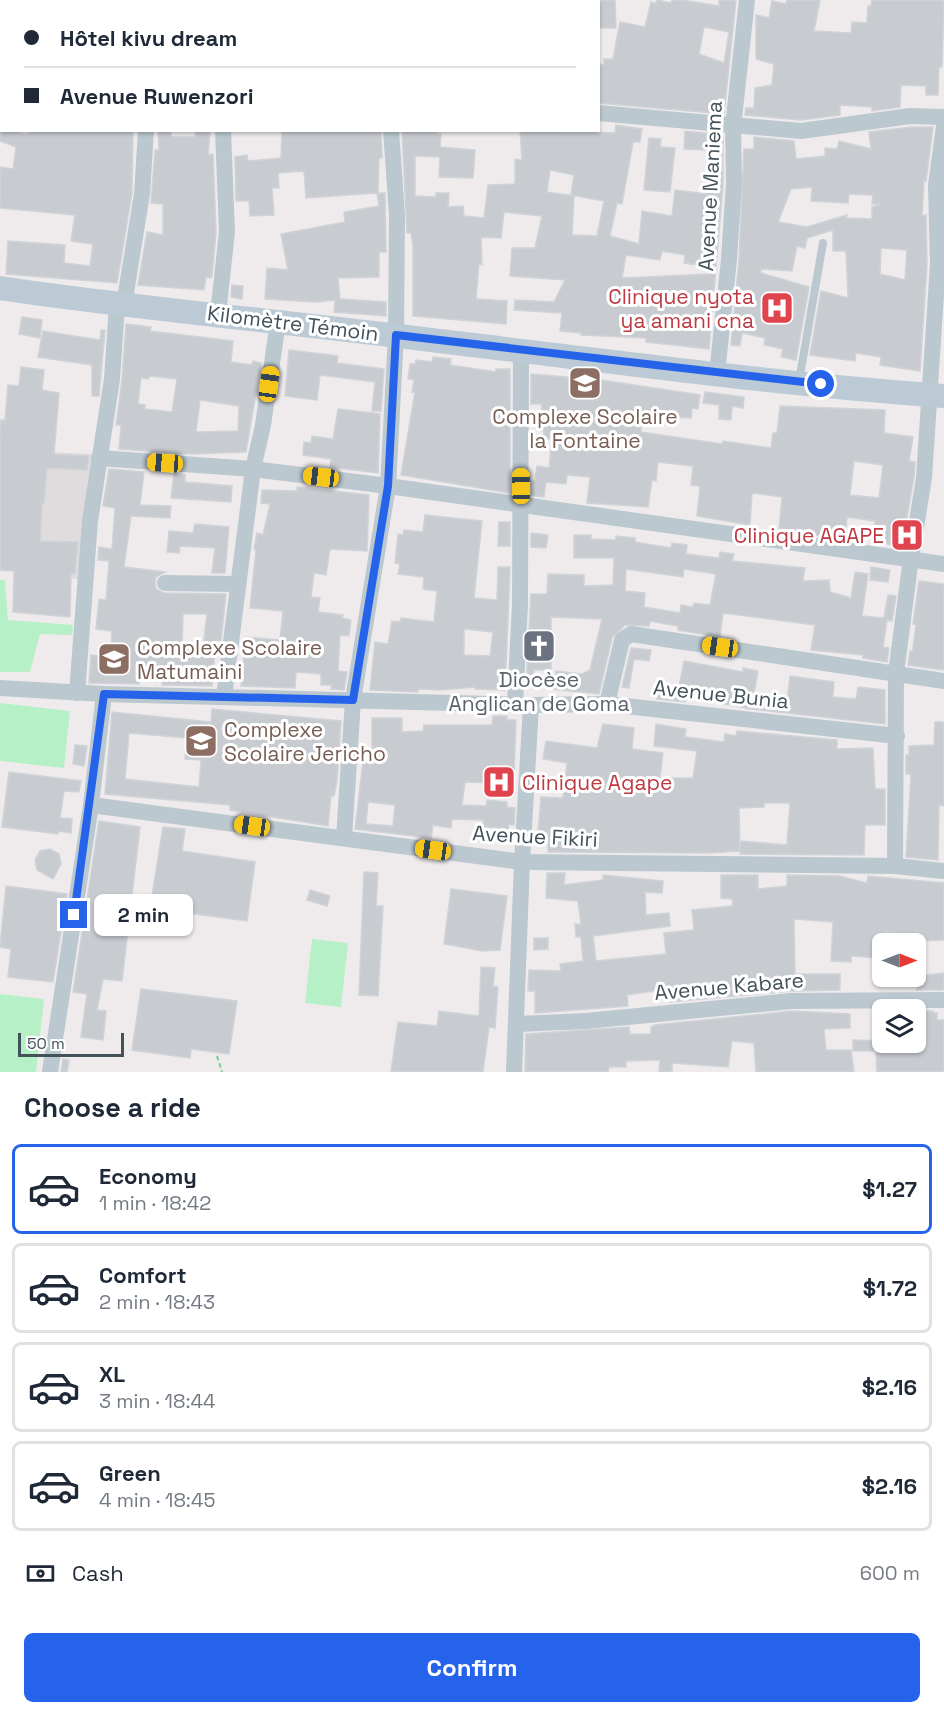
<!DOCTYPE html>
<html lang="en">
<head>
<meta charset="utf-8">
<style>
  body { margin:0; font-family:"Space Grotesk",sans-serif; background:#f6f6f7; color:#1f2937; height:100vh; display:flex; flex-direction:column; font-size:22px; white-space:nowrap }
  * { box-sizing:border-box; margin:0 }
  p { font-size:20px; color:#747a83 }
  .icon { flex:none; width:33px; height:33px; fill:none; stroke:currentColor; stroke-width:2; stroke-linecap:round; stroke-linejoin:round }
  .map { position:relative; height:1072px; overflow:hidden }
  .side { display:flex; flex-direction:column; background:#fff; flex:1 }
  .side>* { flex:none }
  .hud { position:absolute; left:0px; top:0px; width:600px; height:132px; box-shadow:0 2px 4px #0004; display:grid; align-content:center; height:132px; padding:0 24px; background:#fff }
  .needle { width:39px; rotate:90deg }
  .fabs { position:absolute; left:872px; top:933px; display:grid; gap:12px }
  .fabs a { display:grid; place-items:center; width:54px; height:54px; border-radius:9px; background:#fff; box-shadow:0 2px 4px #0004; font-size:30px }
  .scale { position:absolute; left:18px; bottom:15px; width:106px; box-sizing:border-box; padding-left:6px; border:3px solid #43525a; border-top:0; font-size:16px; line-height:21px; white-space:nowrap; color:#43525a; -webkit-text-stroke:4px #fff; paint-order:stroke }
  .end { position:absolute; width:27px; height:27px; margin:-14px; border:8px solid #2563eb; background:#fff; box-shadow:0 0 0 3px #fff }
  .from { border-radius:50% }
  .bubble { position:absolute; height:42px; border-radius:9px; background:#fff; box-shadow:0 2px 4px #0004; font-size:20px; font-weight:800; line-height:42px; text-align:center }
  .car { position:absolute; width:18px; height:36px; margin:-18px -9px; border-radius:8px; box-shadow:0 0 4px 2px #0007; background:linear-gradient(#f5c518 24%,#345 0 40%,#f5c518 0 76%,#345 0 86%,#f5c518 0) }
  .hud b { display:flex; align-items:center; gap:21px; height:57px; font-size:22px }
  .hud b+b { border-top:2px solid #e0e1e3 }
  .hud i { width:15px; height:15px; background:#1f2937 }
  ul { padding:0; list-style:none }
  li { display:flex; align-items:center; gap:18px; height:90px; margin:0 12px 9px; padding:0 12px; border:3px solid #e0e1e3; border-radius:9px }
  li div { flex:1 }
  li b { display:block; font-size:22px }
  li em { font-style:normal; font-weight:800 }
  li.selected { border-color:#2563eb }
  li>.icon { width:54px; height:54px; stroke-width:1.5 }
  h2 { padding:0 24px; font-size:27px; line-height:72px }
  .pay { display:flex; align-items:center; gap:15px; height:66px; padding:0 24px; font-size:22px }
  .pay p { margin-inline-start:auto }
  .action { display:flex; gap:12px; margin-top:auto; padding:12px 24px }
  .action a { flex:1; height:69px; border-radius:9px; background:#2563eb; color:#fff; font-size:24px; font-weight:800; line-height:69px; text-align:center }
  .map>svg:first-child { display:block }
  .education { fill:#e0dcde }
  .green { fill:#b6f0c6 }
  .building { fill:#c8ccd1; stroke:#cfd3d8; stroke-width:1.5; fill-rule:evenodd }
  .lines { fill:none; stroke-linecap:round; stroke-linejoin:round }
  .path { stroke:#6dcf94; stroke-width:2; stroke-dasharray:4.5 3; stroke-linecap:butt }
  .lane { stroke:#bbc8cf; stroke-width:8 }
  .street { stroke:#bbc8cf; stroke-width:16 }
  .secondary { stroke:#bbcad4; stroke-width:24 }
  .route { stroke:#2563eb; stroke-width:8 }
  .labels { text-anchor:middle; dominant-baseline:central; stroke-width:6; stroke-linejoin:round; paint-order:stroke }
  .street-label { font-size:21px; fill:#43525a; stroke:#fff }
  .health-label { font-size:21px; fill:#be3a42; stroke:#fff; text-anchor:end }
  .education-label { font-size:21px; fill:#785e54; stroke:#fff; text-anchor:start }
  .worship-label { font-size:21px; fill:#5b616d; stroke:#fff }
</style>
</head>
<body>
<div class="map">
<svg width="944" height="1072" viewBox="0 0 944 1072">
  <rect width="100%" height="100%" fill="#efebec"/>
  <path class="education" d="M23 451 92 454 82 579 17 577Z"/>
  <g class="green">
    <path d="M0 580H5L8 620 73 625 72 635 40 634 30 672H0Z"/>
    <path d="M0 703 70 711 64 768 0 761Z"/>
    <path d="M312 939 348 943 341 1007 305 1003Z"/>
    <path d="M0 994 44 999 36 1072H0Z"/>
  </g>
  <g class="building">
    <path d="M598 0H615L616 28H598Z"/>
    <path d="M657 0 671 3 672 0H682L719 6V0H736L724 114 598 103V64L604 65V59H613L620 22 645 27 651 2 656 4ZM704 27 729 32 724 63 699 54Z"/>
    <path d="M787 0H820L814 31 851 33 852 22 867 23 868 6H871L872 0H944L942 67H939L938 95H926V86L901 85 900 107 872 111V107L840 105V115L801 120 745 115 746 108H754L755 88 772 85 774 64 756 59V15L769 18 772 1 786 4Z"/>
    <path d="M616 125 642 129 640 142H633L622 204 617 203 610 236 639 244 642 211 672 216 675 190 707 194 709 150 684 149 685 131 723 135V184L709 349 646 342V338L581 335V333L560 331 562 313 514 310 515 300 554 302 565 280 510 276 512 248H535L542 216 504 212 501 238 481 237 482 265 479 263 476 299 507 301 506 324 413 316V245L411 233H407L402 130H438V134H441L440 147 475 150 473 178 439 177 440 157 415 156V196L436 197V193H449L448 207 463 206 464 216 484 218 488 185 515 184V159L522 160 520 130 615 133ZM550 170 574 175 571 195 604 201 597 236 572 235 574 196 547 192ZM662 251 685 255 684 263 711 267V274L622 278 626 255 660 260Z"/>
    <path d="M0 127 2 130H14L27 135 28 130 133 131 132 193 117 283 6 274 8 241 65 245 64 263 90 266 93 244 71 241 75 215 0 208V167L13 169 16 147 0 141Z"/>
    <path d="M911 127H933L926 181H924L922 216 926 215 927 264 920 371 880 365 881 357 856 353 855 361 810 355 821 291 848 298 846 251H833V230L807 238 805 248 797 246 792 271 761 269V273L809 287 796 360 781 357 783 349 764 345 765 338 742 333 740 346 731 345 739 260 744 149H754V137L794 141 796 159 825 156V148L837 149 839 141 871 149 869 132ZM812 187 811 201 848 203 849 194 873 195 872 204H881L872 207V219L846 218 847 215 807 227 778 222 791 189ZM881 248 907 250 905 280 880 274Z"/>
    <path d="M158 130H171V137H195L196 131 210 133 208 155 213 154 216 232 212 276 211 278 206 277 204 290 138 285 147 232 163 235V204L151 203 155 150H159Z"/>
    <path d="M282 130H381L382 158H379L378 193H385L386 252H379V277L338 278 340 299 386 302V316L334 312 335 300 315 302 265 299 267 268 288 270 281 234 345 222 344 212 379 206 377 193 306 198 304 171 278 173 279 188H272L274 215 250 216 249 201H236L235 157 247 155 248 161 281 158Z"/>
    <path d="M649 138 661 139 660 147 675 148 670 192 644 190Z"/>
    <path d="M232 285 243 286 242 299 231 297Z"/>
    <path d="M22 317 42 320 40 338 19 334Z"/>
    <path d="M126 324 151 327 150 331 233 341 231 362 252 365 253 361 261 363 246 452 191 454 119 449 121 425H116L122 380ZM149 376 177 379 172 412 145 409V405L138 404 141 378 149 379ZM200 400 239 406 238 431 196 432Z"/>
    <path d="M101 330H105L99 396H92V365L38 357 43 331 100 340Z"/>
    <path d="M289 350 338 356 337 363 384 369 381 411H372L375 382 320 375 317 400 285 396Z"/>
    <path d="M433 357 451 359 450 365 496 372V369H510V493L401 475 415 392H412L414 380 408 379 410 364H415L416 360 432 362Z"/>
    <path d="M21 367 44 370 42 390 59 393 54 454 89 456 87 470 47 468 44 503H42L40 541 78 542 75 574H71L70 617 13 612 14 571 0 570V433L1 420H5L8 385 19 386Z"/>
    <path d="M531 374 601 380 700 395 698 409 692 408 691 418 642 416 641 432 722 444 723 441 771 448 773 433H777L780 406 885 410 884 433 913 437 909 461 915 462 914 477 902 546 872 542 875 521 847 517 845 539 813 535V532L779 529 782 497 752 493 750 525 697 516 700 486 691 485 693 466 658 462 656 481 652 480 648 507 587 503 590 477 567 475 566 484 546 482 544 497 531 495V480L535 481 537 466 549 468 552 439 543 438 544 431 539 430 542 404H531ZM854 461 883 465 879 498 850 495Z"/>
    <path d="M705 392 744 397 743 408 732 406 731 420 719 419V405L703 403Z"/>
    <path d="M338 409 380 414 378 473 330 467 331 459 303 455 304 442 311 443 312 436 333 439Z"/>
    <path d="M109 469 144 472 140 505 171 506 170 518 131 516 124 567 165 572 156 577 155 582 156 589 164 593 226 594 221 641 216 640 212 686 162 685 163 679 139 678V684L89 683 91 655 110 657 112 631 96 629 99 599 106 600 109 561 98 560 99 547 112 549 115 508 103 506ZM183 614H207L203 647H182Z"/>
    <path d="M174 474 185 475V482L232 486 231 502 171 498Z"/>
    <path d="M297 487 369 495 367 551 330 549 326 575 314 573 311 597 320 598 318 612 343 615 342 618 351 620 349 636 340 635 338 671 347 672 344 690 331 689 332 685H321V674L296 672 295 688 241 686 246 637 280 640 283 611 250 608 256 550 254 549 257 533 263 535 270 504 261 503 262 490 297 491Z"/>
    <path d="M425 515 482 521 474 598 497 600 498 567H510L505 690 475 689V687L440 690 418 689V692L370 690 375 642 388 644 392 621 400 622 401 618 434 622 437 591 423 589 424 577 398 574 400 564 395 563 398 534 403 535 404 530 423 532ZM464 629 493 632 490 656 464 655Z"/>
    <path d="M499 522H510V546H498Z"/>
    <path d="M195 524 229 527 225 573H212L215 548 180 546 179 553 167 552 169 531 193 533Z"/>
    <path d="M531 533 548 535 546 548 531 547Z"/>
    <path d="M574 535H591V539L616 540V536L635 538V542L671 548 672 543 687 545 686 554 719 558 720 552 734 554 732 561 805 568 803 581 829 580 830 592 851 598 855 572 868 574 862 616 884 618 888 595 896 596 892 621 887 620 883 647 889 648 887 662 863 658V655L811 650 815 625 723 613 720 637 678 630V626L650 621 649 626 625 625 612 638 599 694 552 689 556 671 582 674 590 670 602 619 551 617V670H534L532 687H526L531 594H547L548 574 584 575V586L613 585 614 558H574ZM626 569 683 577 684 569 716 574 710 605 694 603 693 607 681 605 680 613 644 607 645 593 625 591Z"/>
    <path d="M871 567 890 570 888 582 870 580Z"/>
    <path d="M919 581 944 584V670L908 665 910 651H913V648L916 624H913Z"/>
    <path d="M631 648 651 650 649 661 634 659 629 688 622 687Z"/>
    <path d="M684 661 743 672V668L758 671 754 693H760L759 698 787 702 790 676 834 682 833 697 856 699 858 687 885 690V724L751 709 708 701 709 693 679 687Z"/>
    <path d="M659 690 686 694 685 702 657 699Z"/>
    <path d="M212 709 341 721 337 781 334 796H331L328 826 230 810V805L105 794 112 712 211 722ZM129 733 187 738 185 759 201 760 199 787 125 779Z"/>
    <path d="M493 716H507V720H516L514 773 495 772V783L465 782 462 805 486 806 487 800 507 802V807L515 808 514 825 509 824 508 829 483 827V820L452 819 451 828 433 825 431 838 355 829 364 753 372 754V718H402V732L423 731 424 725H492ZM368 802 395 805 393 826 366 824Z"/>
    <path d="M935 722H944V806L939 805 938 860 906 857 911 774H906V755H909V746L934 745Z"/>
    <path d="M603 724 634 728 632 749 663 753 660 778H693L697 751 654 746 656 724 686 729 685 737 724 742 725 734 736 736 737 731 837 740V749L873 748 875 789H885V825H865L864 855 740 854V841L787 845 790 803H764V807L739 808 740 851 707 853 548 852V833L538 832 541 797 563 798 567 763 543 759 546 741 597 748Z"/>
    <path d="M75 745 87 746 84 766 73 764Z"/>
    <path d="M9 772 81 781 79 792 64 791 60 818 72 819 71 833 59 831 58 834 2 827Z"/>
    <path d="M99 821 140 827 122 981 103 979 97 1010 106 1011 103 1040 81 1037 87 994 73 992Z"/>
    <path d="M163 827 185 829 182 851 255 862 247 921 150 908Z"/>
    <path d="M50 849 59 854 61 864 53 879 37 870 35 860 40 851Z"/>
    <path d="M364 872 378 873 376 906H383L378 996 359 995Z"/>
    <path d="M547 873H565L564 885 603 880V875L663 881 662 893 645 892 646 915 669 913 670 926 593 936 596 961 666 954 664 933 694 930 692 910 733 906 732 899 721 898V875H758V889L787 886V875L839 876 867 883 868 876 944 883V940L915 941V936L885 932 882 958 851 956V962L831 961 833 922 794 919 795 974H840V990L791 991 670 1002 668 989 627 995 628 1006 535 1013V991H528L529 970 561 971 560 964 583 961 581 937H576L575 924H581L578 901 546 898Z"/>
    <path d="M6 886 67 894 53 982 8 977 11 949 0 947Z"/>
    <path d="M451 889 507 896 500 950 483 951 444 944Z"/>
    <path d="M310 890 330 896 327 906 307 900Z"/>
    <path d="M534 938H548V949L534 950Z"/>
    <path d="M481 967 495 968 493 986 498 987 495 1028 489 1027 483 1072H391L398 1022 437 1026 439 1011 479 1016Z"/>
    <path d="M944 973V990H917V976Z"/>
    <path d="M141 989 237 1001 229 1054 191 1049 190 1058 132 1050Z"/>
    <path d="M793 1011 850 1014V1028L824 1029 826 1050H851L854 1072H756L754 1043 732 1041 728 1067 672 1063V1072H659L660 1060 626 1061V1067H609L608 1072H525L526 1034 629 1027 630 1034H651V1027L655 1025Z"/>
    <path d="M919 1011H933V1013H937V1020H944V1072H877L876 1051H853V1040L919 1042Z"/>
    <path d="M63 1059 69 1060 67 1072H61Z"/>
  </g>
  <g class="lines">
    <g class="path">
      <path d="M41 2V0"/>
      <path d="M217 1056 222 1072"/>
    </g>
    <path class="lane" d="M799 381 823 243"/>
    <g class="street">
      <path d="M358 0V2"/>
      <path d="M0 2H2"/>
      <path d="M159 2 160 0"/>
      <path d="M229 2V0"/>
      <path d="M598 113 801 131 910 116 944 117"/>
      <path d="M124 305 142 194 146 130"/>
      <path d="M218 314 227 232 223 130"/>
      <path d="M717 374 729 259 734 184 733 127 747 0"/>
      <path d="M99 458 253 469 388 486 944 564"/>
      <path d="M165 583 238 584"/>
      <path d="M0 688 104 694 531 705 607 704 897 736"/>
      <path d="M77 693 90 521 112 379 117 305"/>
      <path d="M224 697 253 469 263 425 278 322"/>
      <path d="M515 704 520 604 521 350"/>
      <path d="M607 704 622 640 631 634 944 681"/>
      <path d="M91 805 522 862 895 866 944 871"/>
      <path d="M344 838 353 700 388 486 396 335 397 215 391 130"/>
      <path d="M895 866 896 673 911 558 924 478 938 264 936 185 944 126"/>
      <path d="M518 1024 586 1021 792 1001 944 1000"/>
      <path d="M50 1072 91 805 104 694"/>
      <path d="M514 1072 522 862 531 705"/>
    </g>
    <path class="secondary" d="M0 288C143 309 288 322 431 340 602 360 773 384 944 396"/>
  </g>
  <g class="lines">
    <path class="route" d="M74 915 104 694 353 700 388 486 396 335 821 384"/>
  </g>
  <defs>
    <g id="hospital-square" transform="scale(1.725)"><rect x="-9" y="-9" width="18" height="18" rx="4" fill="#e0444e" stroke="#fff"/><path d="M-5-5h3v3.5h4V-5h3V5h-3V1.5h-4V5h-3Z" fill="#fff"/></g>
    <g id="school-square" transform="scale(1.725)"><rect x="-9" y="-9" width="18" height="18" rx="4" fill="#8d6e63" stroke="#fff"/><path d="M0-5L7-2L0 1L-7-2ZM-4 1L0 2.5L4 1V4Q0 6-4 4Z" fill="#fff"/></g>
    <g id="church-square" transform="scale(1.725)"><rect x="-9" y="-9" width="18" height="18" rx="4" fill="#6b7280" stroke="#fff"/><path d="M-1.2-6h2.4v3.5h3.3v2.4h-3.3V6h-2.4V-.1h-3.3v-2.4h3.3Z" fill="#fff"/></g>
  </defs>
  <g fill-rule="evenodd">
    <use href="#hospital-square" x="777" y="308"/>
    <use href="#school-square" x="585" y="383"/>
    <use href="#hospital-square" x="907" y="535"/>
    <use href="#church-square" x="539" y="646"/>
    <use href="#school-square" x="114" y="659"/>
    <use href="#school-square" x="201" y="741"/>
    <use href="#hospital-square" x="499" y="782"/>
  </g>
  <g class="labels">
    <g class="street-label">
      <text transform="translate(710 186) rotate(-87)">Avenue Maniema</text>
      <text transform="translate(293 323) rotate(7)">Kilomètre Témoin</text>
      <text transform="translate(721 694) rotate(6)">Avenue Bunia</text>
      <text transform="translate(535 836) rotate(3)">Avenue Fikiri</text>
      <text transform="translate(729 986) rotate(-5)">Avenue Kabare</text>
    </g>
    <g class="health-label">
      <text x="754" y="296">Clinique nyota<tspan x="754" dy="24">ya amani cna</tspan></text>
      <text x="884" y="535">Clinique AGAPE</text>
      <text x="522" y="782" text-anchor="start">Clinique Agape</text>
    </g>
    <g class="education-label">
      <text x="585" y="416" text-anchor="middle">Complexe Scolaire<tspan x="585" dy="24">la Fontaine</tspan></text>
      <text x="137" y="647">Complexe Scolaire<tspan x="137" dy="24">Matumaini</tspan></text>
      <text x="224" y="729">Complexe<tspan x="224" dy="24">Scolaire Jericho</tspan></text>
    </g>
    <g class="worship-label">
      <text x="539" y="679">Diocèse<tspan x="539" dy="24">Anglican de Goma</tspan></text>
    </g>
  </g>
</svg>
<div class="fabs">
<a><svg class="needle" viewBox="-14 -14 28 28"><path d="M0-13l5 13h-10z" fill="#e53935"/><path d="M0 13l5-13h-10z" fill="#747a83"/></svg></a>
<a><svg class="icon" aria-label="layers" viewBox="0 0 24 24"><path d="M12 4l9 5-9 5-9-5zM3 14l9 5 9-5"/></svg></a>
</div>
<div class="scale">50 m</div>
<i class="end from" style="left:821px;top:384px"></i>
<i class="end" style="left:74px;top:915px"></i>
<div class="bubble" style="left:94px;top:894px;width:99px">2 min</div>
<i class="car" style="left:269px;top:384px;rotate:8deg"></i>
<i class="car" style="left:165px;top:463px;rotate:274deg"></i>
<i class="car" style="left:321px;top:477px;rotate:277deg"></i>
<i class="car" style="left:521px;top:486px;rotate:359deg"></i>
<i class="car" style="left:720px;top:647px;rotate:278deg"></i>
<i class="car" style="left:252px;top:826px;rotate:278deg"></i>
<i class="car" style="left:433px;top:850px;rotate:278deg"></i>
<div class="hud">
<b><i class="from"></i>Hôtel kivu dream</b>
<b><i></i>Avenue Ruwenzori</b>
</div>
</div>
<section class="side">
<h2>Choose a ride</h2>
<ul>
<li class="selected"><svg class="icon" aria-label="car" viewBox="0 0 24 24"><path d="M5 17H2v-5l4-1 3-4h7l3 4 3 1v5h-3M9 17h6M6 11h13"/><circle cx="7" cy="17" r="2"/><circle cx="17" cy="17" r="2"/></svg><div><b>Economy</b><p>1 min · 18:42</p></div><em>$1.27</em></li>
<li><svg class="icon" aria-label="car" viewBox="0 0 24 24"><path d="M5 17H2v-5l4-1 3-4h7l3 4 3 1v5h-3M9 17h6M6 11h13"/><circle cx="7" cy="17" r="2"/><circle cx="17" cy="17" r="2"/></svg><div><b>Comfort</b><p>2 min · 18:43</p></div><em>$1.72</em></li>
<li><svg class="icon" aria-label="car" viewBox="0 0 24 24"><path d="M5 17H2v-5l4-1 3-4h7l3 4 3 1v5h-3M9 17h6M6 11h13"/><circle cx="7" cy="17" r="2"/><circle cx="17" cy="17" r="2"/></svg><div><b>XL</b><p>3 min · 18:44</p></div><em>$2.16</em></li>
<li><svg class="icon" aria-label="car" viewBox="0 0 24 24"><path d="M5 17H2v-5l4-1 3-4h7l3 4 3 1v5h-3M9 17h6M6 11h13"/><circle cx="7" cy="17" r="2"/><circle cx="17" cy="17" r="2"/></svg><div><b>Green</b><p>4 min · 18:45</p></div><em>$2.16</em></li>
</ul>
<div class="pay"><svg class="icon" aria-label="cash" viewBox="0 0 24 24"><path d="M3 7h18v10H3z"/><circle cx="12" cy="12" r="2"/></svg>Cash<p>600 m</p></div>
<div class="action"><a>Confirm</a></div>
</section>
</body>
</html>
